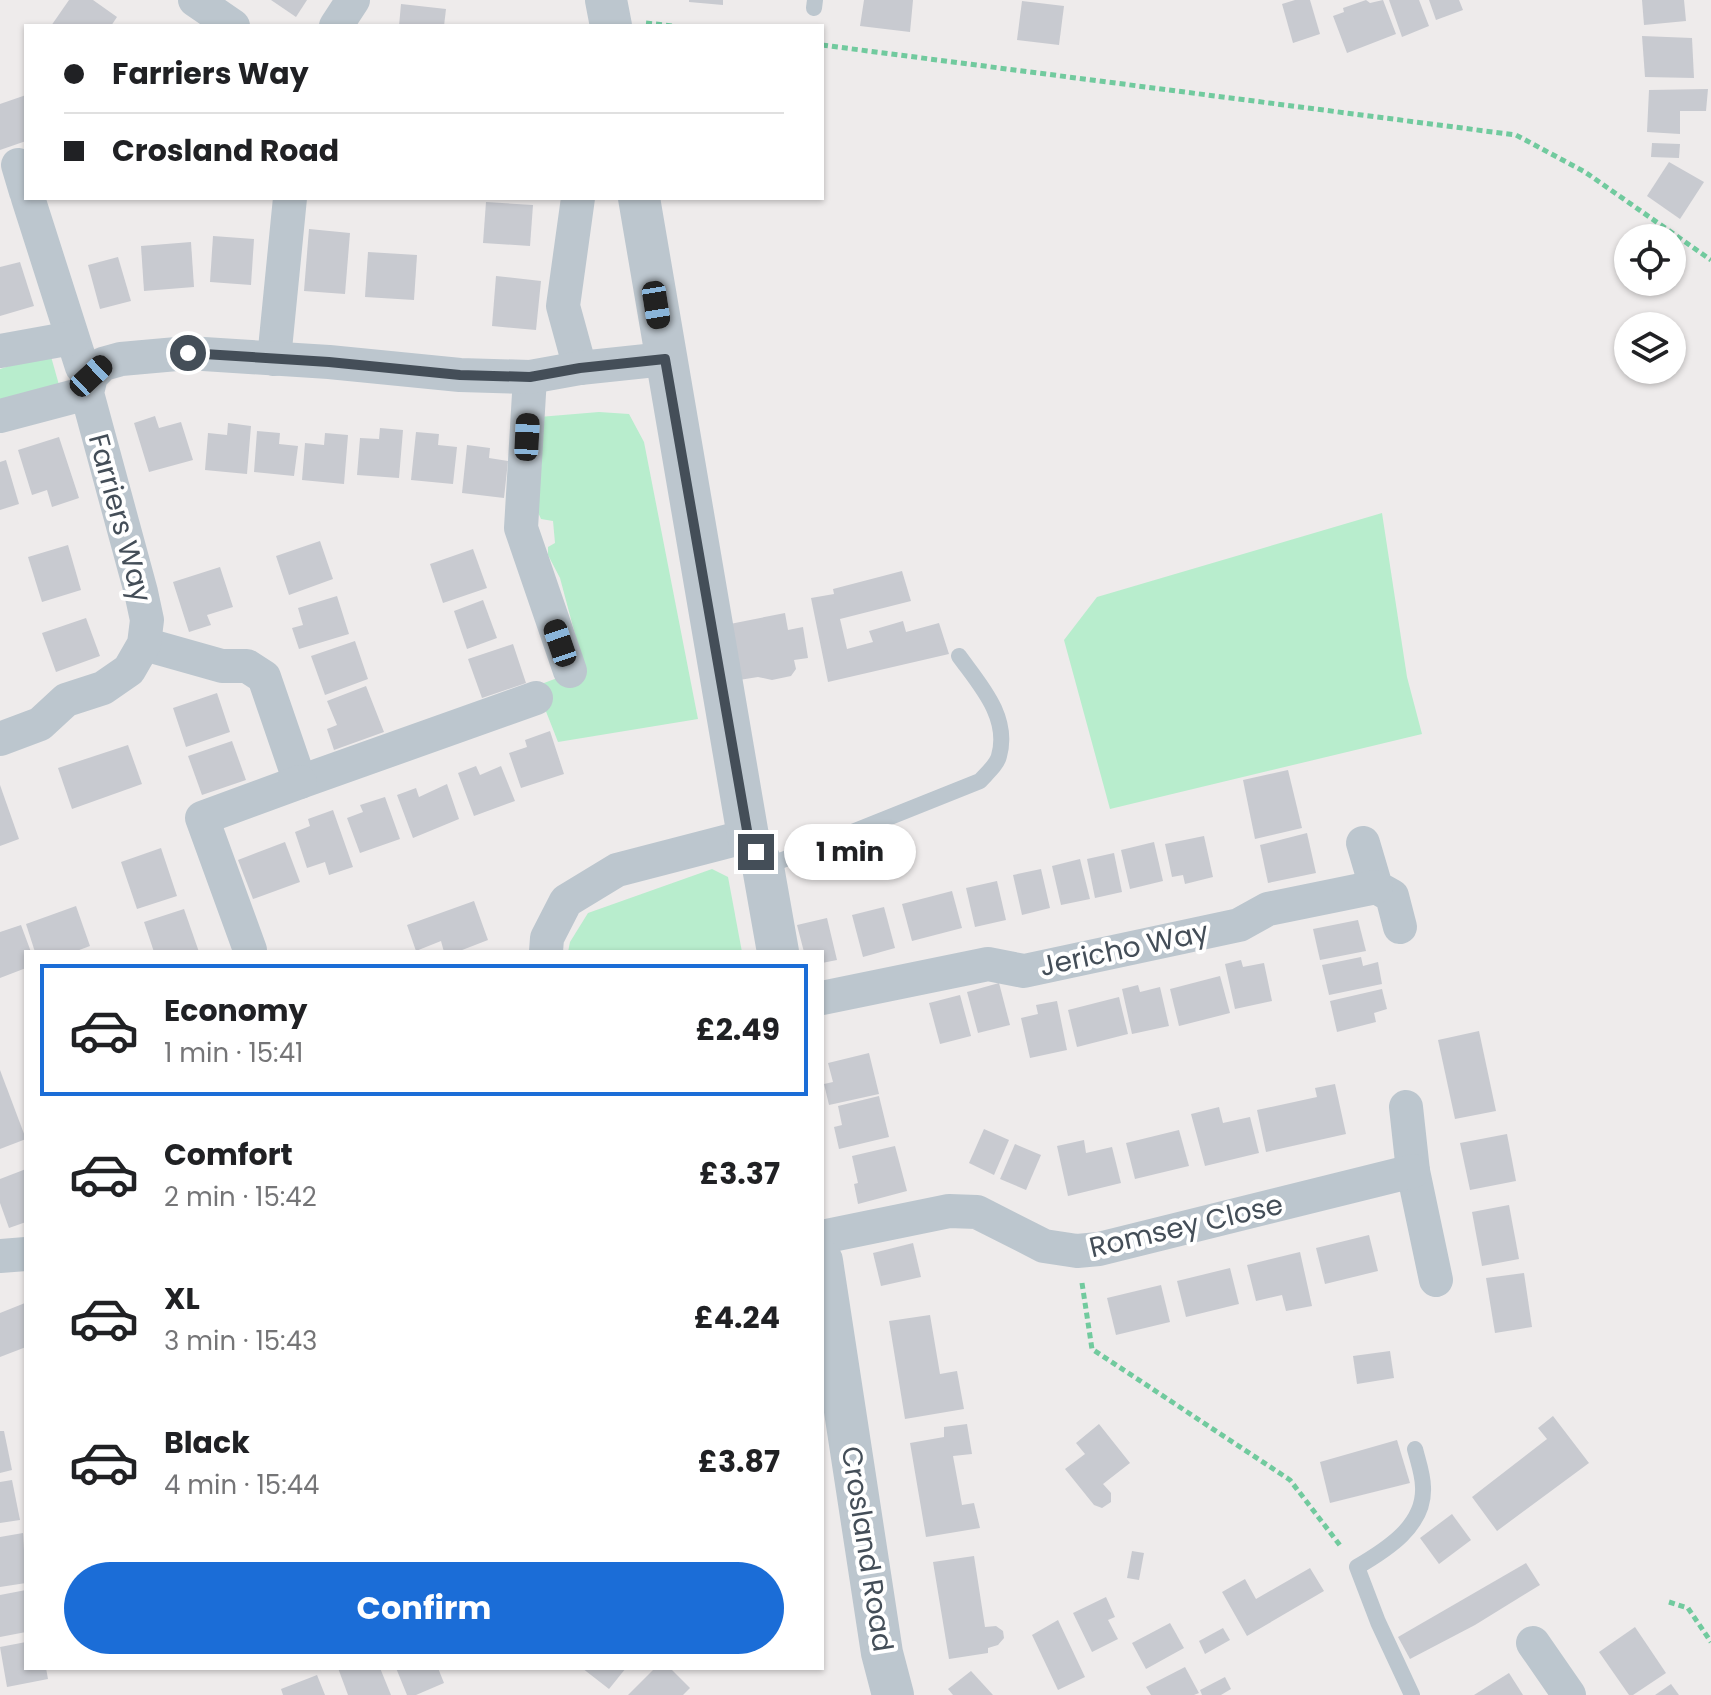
<!DOCTYPE html>
<html lang="en">
<head>
<meta charset="utf-8">
<style>
  body { margin:0; font-family:Poppins,sans-serif; background:#f6f6f6; color:#202124; height:100vh; display:flex; flex-direction:column; font-size:30px; white-space:nowrap }
  * { box-sizing:border-box; margin:0 }
  p { font-size:26px; color:#757577 }
  .icon { flex:none; width:44px; height:44px; fill:none; stroke:currentColor; stroke-width:2; stroke-linecap:round; stroke-linejoin:round }
  .map { position:relative; flex:1; overflow:hidden }
  .drawer { position:absolute; left:24px; top:950px; width:800px; height:720px; display:flex; flex-direction:column; background:#fff; border-radius:0px; box-shadow:0 2px 6px #0004 }
  .drawer>* { flex:none }
  .hud { position:absolute; left:24px; top:24px; width:800px; height:176px; border-radius:0px; box-shadow:0 2px 6px #0004; display:grid; align-content:center; height:176px; padding:0 40px; background:#fff }
  .controls { position:absolute; left:1614px; top:224px; display:grid; gap:16px }
  .controls a { display:grid; place-items:center; width:72px; height:72px; border-radius:50%; background:#fff; box-shadow:0 2px 6px #0004; font-size:40px }
  .end { position:absolute; width:36px; height:36px; margin:-18px; border:10px solid #444e58; background:#fff; box-shadow:0 0 0 4px #fff }
  .from { border-radius:50% }
  .bubble { position:absolute; height:56px; border-radius:28px; background:#fff; box-shadow:0 2px 6px #0004; font-size:26px; font-weight:700; line-height:56px; text-align:center }
  .car { position:absolute; width:24px; height:48px; margin:-24px -12px; border-radius:10px; box-shadow:0 0 6px 2px #0007; background:linear-gradient(#222 24%,#8ab4d8 0 40%,#222 0 76%,#8ab4d8 0 86%,#222 0) }
  .hud b { display:flex; align-items:center; gap:28px; height:76px; font-size:30px }
  .hud b+b { border-top:2px solid #e0e0e0 }
  .hud i { width:20px; height:20px; background:#202124 }
  ul { padding:14px 0 0; list-style:none }
  li { display:flex; align-items:center; gap:24px; height:132px; margin:0 16px 12px; padding:0 24px; border:4px solid transparent; border-radius:0px }
  li div { flex:1 }
  li b { display:block; font-size:30px }
  li em { font-style:normal; font-weight:700 }
  li.active { border-color:#1b6dd7 }
  li>.icon { width:72px; height:72px; stroke-width:1.5 }
  .button { display:flex; gap:16px; margin-top:auto; padding:16px 40px }
  .button a { flex:1; height:92px; border-radius:48px; background:#1b6dd7; color:#fff; font-size:32px; font-weight:700; line-height:92px; text-align:center }
  .map>svg:first-child { display:block }
  .green { fill:#b8edcd }
  .building { fill:#c8cad0 }
  .lines { fill:none; stroke-linecap:round; stroke-linejoin:round }
  .path { stroke:#71ca9e; stroke-width:5; stroke-dasharray:6 4; stroke-linecap:butt }
  .service { stroke:#bcc6ce; stroke-width:16 }
  .minor { stroke:#bcc6ce; stroke-width:34 }
  .tertiary { stroke:#bcc6ce; stroke-width:42 }
  .route { stroke:#444e58; stroke-width:10 }
  .labels { text-anchor:middle; dominant-baseline:central; stroke-width:8; stroke-linejoin:round; paint-order:stroke }
  .street-label { font-size:28px; fill:#444e58; stroke:#fff }
</style>
</head>
<body>
<div class="map">
<svg width="1711" height="1695" viewBox="0 0 1711 1695">
  <rect width="100%" height="100%" fill="#eeebeb"/>
  <g class="green">
    <path d="M50 353 59 385 0 406V369Z"/>
    <path d="M599 412 629 414 644 442 698 719 558 742 536 686 584 668 560 578 548 555V547L555 543 553 521 541 519 536 508 539 417Z"/>
    <path d="M1382 513 1407 677 1422 734 1110 809 1064 640 1097 597Z"/>
    <path d="M712 869 728 877 742 952H568L570 942 588 913Z"/>
  </g>
  <g class="building">
    <path d="M69 0H93L117 17 111 26H51Z"/>
    <path d="M271 0H307L296 17Z"/>
    <path d="M689 0H723V5L689 2Z"/>
    <path d="M864 0H913L910 32 860 26Z"/>
    <path d="M1295 0H1310L1320 34 1293 43 1282 4Z"/>
    <path d="M1366 0 1370 3 1383 0 1396 34 1347 53 1333 16 1344 12 1343 8Z"/>
    <path d="M1389 0H1419L1429 26 1402 37Z"/>
    <path d="M1429 0H1459L1463 10 1436 20Z"/>
    <path d="M1642 0H1684L1686 21 1644 25Z"/>
    <path d="M1022 1 1064 6 1059 45 1017 40Z"/>
    <path d="M401 4 446 9 444 26H399Z"/>
    <path d="M1642 36 1692 38 1694 78 1645 77Z"/>
    <path d="M1708 89 1706 111H1680V134L1647 132 1649 90Z"/>
    <path d="M26 95V141L0 150V104Z"/>
    <path d="M1652 143 1680 144 1679 158 1651 157Z"/>
    <path d="M1669 162 1704 182 1680 219 1647 196Z"/>
    <path d="M486 202 533 205 530 246 483 243Z"/>
    <path d="M309 229 350 233 345 294 304 291Z"/>
    <path d="M213 236 254 239 251 285 210 282Z"/>
    <path d="M191 242 194 287 144 291 141 246Z"/>
    <path d="M368 252 417 255 414 300 365 297Z"/>
    <path d="M118 257 131 301 100 309 88 265Z"/>
    <path d="M20 262 34 306 0 316V267Z"/>
    <path d="M496 276 541 281 536 330 492 326Z"/>
    <path d="M155 416 159 428 181 422 193 460 149 472 134 423Z"/>
    <path d="M228 423 251 426 247 474 205 470 208 433 227 435Z"/>
    <path d="M380 428 403 430 399 478 357 475 360 438 379 439Z"/>
    <path d="M257 431 280 433 279 444 298 446 294 476 254 472Z"/>
    <path d="M416 432 439 434 438 445 457 447 453 484 411 480Z"/>
    <path d="M325 433 348 435 344 484 302 480 305 443 324 445Z"/>
    <path d="M59 437 79 498 52 507 47 490 32 495 18 450Z"/>
    <path d="M467 445 490 448 489 458 508 461 504 498 462 493Z"/>
    <path d="M6 460 19 504 0 510V462Z"/>
    <path d="M320 541 333 579 289 595 276 556Z"/>
    <path d="M68 545 81 590 42 602 28 557Z"/>
    <path d="M473 549 487 588 443 603 430 564Z"/>
    <path d="M220 567 233 607 207 615 211 625 189 632 173 582Z"/>
    <path d="M902 571 911 601 840 619 847 649 873 642 869 631 903 621 906 632 939 623 949 654 828 682 811 598 834 594 833 589Z"/>
    <path d="M337 596 349 634 299 649 292 628 303 625 298 608Z"/>
    <path d="M483 600 497 638 467 649 454 611Z"/>
    <path d="M785 613 788 630 803 627 808 658 794 660 796 669 791 676 772 680 758 677 739 680 730 624Z"/>
    <path d="M86 618 100 656 56 672 42 633Z"/>
    <path d="M355 641 368 679 325 695 311 656Z"/>
    <path d="M513 644 526 683 482 698 468 659Z"/>
    <path d="M366 686 384 732 334 750 327 729 337 725 327 701Z"/>
    <path d="M217 693 230 732 186 747 173 708Z"/>
    <path d="M550 731 564 774 521 788 509 753 527 747 525 740Z"/>
    <path d="M232 741 246 780 202 795 188 756Z"/>
    <path d="M128 745 142 784 72 809 58 768Z"/>
    <path d="M476 766 480 775 501 766 515 801 474 816 458 773Z"/>
    <path d="M1288 770 1302 828 1255 839 1243 780Z"/>
    <path d="M447 784 459 819 413 838 397 795 416 788 419 797Z"/>
    <path d="M0 785 19 839 0 846Z"/>
    <path d="M385 797 400 839 360 853 347 818 363 812 360 805Z"/>
    <path d="M333 810 353 867 329 875 325 862 307 868 295 832 310 826 308 819Z"/>
    <path d="M1307 833 1316 873 1268 883 1260 845Z"/>
    <path d="M1204 836 1213 877 1185 884 1183 875 1172 877 1165 844Z"/>
    <path d="M285 842 300 882 253 899 238 860Z"/>
    <path d="M1154 842 1163 881 1130 889 1121 850Z"/>
    <path d="M161 848 177 896 137 909 121 862Z"/>
    <path d="M1114 853 1122 892 1095 898 1087 859Z"/>
    <path d="M1080 859 1090 899 1061 905 1052 866Z"/>
    <path d="M1041 869 1050 908 1022 915 1013 875Z"/>
    <path d="M997 881 1006 920 975 927 966 888Z"/>
    <path d="M952 891 962 928 912 941 902 904Z"/>
    <path d="M474 901 488 940 457 952H444L441 941 416 951 407 925Z"/>
    <path d="M76 906 90 946 74 952H35L26 924Z"/>
    <path d="M884 907 895 948 863 957 852 915Z"/>
    <path d="M184 909 199 952H154L144 922Z"/>
    <path d="M827 918 837 960 822 963V952H804L797 925Z"/>
    <path d="M1358 920 1366 951 1320 960 1313 929Z"/>
    <path d="M21 925 31 952H26V968L0 978V932Z"/>
    <path d="M1361 957 1363 966 1378 962 1382 984 1329 995 1322 965Z"/>
    <path d="M1241 960 1243 967 1264 963 1272 1001 1235 1009 1225 964Z"/>
    <path d="M1220 976 1230 1013 1179 1026 1170 989Z"/>
    <path d="M999 983 1010 1025 978 1033 967 992Z"/>
    <path d="M1138 985 1140 992 1160 987 1169 1026 1132 1034 1122 989Z"/>
    <path d="M1382 989 1387 1009 1374 1013 1376 1022 1337 1032 1330 1001Z"/>
    <path d="M960 995 971 1036 940 1044 929 1003Z"/>
    <path d="M1119 997 1128 1034 1077 1047 1068 1010Z"/>
    <path d="M1057 1001 1067 1050 1030 1058 1021 1018 1038 1014 1036 1005Z"/>
    <path d="M1479 1031 1496 1111 1455 1119 1438 1040Z"/>
    <path d="M869 1053 879 1094 829 1105 824 1084 833 1082 828 1063Z"/>
    <path d="M0 1070 26 1139 0 1149Z"/>
    <path d="M1335 1084 1346 1134 1266 1152 1257 1110 1317 1097 1315 1088Z"/>
    <path d="M879 1096 889 1137 839 1149 834 1127 842 1125 838 1106Z"/>
    <path d="M1219 1107 1223 1123 1250 1117 1259 1153 1205 1166 1191 1114Z"/>
    <path d="M984 1129 1009 1140 994 1175 969 1163Z"/>
    <path d="M1179 1130 1189 1166 1135 1179 1126 1143Z"/>
    <path d="M1507 1134 1516 1181 1470 1190 1460 1143Z"/>
    <path d="M1084 1140 1086 1153 1112 1147 1121 1183 1068 1196 1057 1146Z"/>
    <path d="M1015 1144 1041 1155 1026 1190 1000 1179Z"/>
    <path d="M895 1146 907 1191 858 1204 854 1184 858 1183 852 1156Z"/>
    <path d="M26 1169V1222L9 1228 0 1203V1179Z"/>
    <path d="M1509 1205 1519 1259 1482 1266 1472 1212Z"/>
    <path d="M1369 1235 1378 1271 1325 1284 1316 1248Z"/>
    <path d="M913 1243 921 1277 881 1286 873 1253Z"/>
    <path d="M1300 1252 1312 1306 1286 1311 1282 1295 1256 1301 1247 1265Z"/>
    <path d="M1230 1268 1239 1304 1186 1317 1177 1281Z"/>
    <path d="M1524 1273 1532 1327 1495 1333 1486 1278Z"/>
    <path d="M1161 1285 1170 1322 1116 1335 1107 1298Z"/>
    <path d="M25 1303 26 1347 0 1357V1313Z"/>
    <path d="M930 1315 940 1374 957 1371 964 1409 905 1419 889 1321Z"/>
    <path d="M1390 1351 1394 1378 1357 1384 1353 1356Z"/>
    <path d="M1553 1416 1589 1463 1497 1531 1472 1497 1547 1439 1538 1428Z"/>
    <path d="M967 1424 972 1454 953 1456 962 1505 974 1503 980 1528 926 1537 910 1443 944 1437V1427Z"/>
    <path d="M1099 1424 1130 1463 1103 1484 1111 1493V1502L1102 1508 1094 1505 1065 1469 1085 1454 1076 1443Z"/>
    <path d="M0 1431H4L12 1470 0 1473Z"/>
    <path d="M1397 1440 1410 1483 1330 1503 1320 1462Z"/>
    <path d="M12 1480 20 1520 0 1523V1482Z"/>
    <path d="M1452 1514 1471 1540 1439 1564 1420 1538Z"/>
    <path d="M23 1533 26 1583 0 1587V1537Z"/>
    <path d="M1132 1551 1144 1553 1139 1580 1127 1578Z"/>
    <path d="M974 1556 985 1627 996 1626 1003 1631 1004 1638 998 1645 988 1648V1653L949 1659 933 1562Z"/>
    <path d="M1526 1563 1540 1585 1475 1625 1410 1659 1398 1637Z"/>
    <path d="M1310 1568 1324 1591 1247 1636 1222 1592 1245 1579 1256 1599Z"/>
    <path d="M26 1590V1632L0 1637V1595Z"/>
    <path d="M1106 1597 1115 1617 1108 1620 1118 1639 1092 1652 1073 1613Z"/>
    <path d="M1058 1620 1085 1677 1058 1690 1032 1635Z"/>
    <path d="M1170 1623 1184 1648 1146 1669 1132 1643Z"/>
    <path d="M1635 1627 1666 1673 1633 1695H1629L1599 1652Z"/>
    <path d="M1223 1628 1230 1640 1205 1654 1199 1641Z"/>
    <path d="M26 1642V1668H46L48 1679 7 1687 0 1647Z"/>
    <path d="M1185 1667 1199 1693 1194 1695H1151L1146 1687Z"/>
    <path d="M338 1668H380L391 1695H348Z"/>
    <path d="M396 1668H438L444 1683 416 1695H407Z"/>
    <path d="M582 1668H626L609 1689Z"/>
    <path d="M655 1668H670L690 1688 683 1695H628Z"/>
    <path d="M971 1671 993 1695H953L948 1689Z"/>
    <path d="M1509 1673 1523 1695H1474Z"/>
    <path d="M317 1675 325 1695H283L281 1689Z"/>
    <path d="M1225 1677 1231 1689 1221 1695H1202L1200 1690Z"/>
    <path d="M1671 1684 1679 1695H1655Z"/>
  </g>
  <g class="lines">
    <g class="path">
      <path d="M646 23 673 26"/>
      <path d="M822 45 1516 135 1585 172 1711 260"/>
      <path d="M1082 1283 1092 1349 1290 1480 1342 1548"/>
      <path d="M1669 1602 1688 1608 1711 1642"/>
    </g>
    <g class="service">
      <path d="M814 8 815 0"/>
      <path d="M765 867 980 781C986 774 997 765 999 756 1010 717 980 685 959 656"/>
      <path d="M1412 1695 1378 1622 1357 1567C1386 1550 1425 1526 1423 1487 1423 1475 1418 1461 1415 1449"/>
    </g>
    <g class="minor">
      <path d="M195 0 233 26"/>
      <path d="M336 26 353 0"/>
      <path d="M18 165 26 192"/>
      <path d="M28 198 82 367 91 376"/>
      <path d="M578 198 563 306 580 368"/>
      <path d="M0 351 72 338"/>
      <path d="M274 359 290 198"/>
      <path d="M530 377 521 528 570 671"/>
      <path d="M0 416 87 393"/>
      <path d="M144 644 222 666H247L264 677 300 782 536 698"/>
      <path d="M0 739 40 724 66 700 103 688 129 670 144 644 147 620 141 592 87 393 91 376 103 364 121 359 188 353 329 362 460 375 530 377 580 368 665 359"/>
      <path d="M1363 843 1376 887 1392 896 1400 927"/>
      <path d="M250 950 202 818 300 782"/>
      <path d="M546 952 547 938 566 901 617 870 748 836"/>
      <path d="M822 998 988 964 1024 971 1239 925 1268 909 1376 887"/>
      <path d="M1406 1107 1413 1171 1436 1280"/>
      <path d="M822 1237 949 1211 977 1212 1044 1246 1077 1251 1099 1249 1413 1171"/>
      <path d="M0 1256 26 1254"/>
      <path d="M1533 1643 1569 1695"/>
    </g>
    <g class="tertiary">
      <path d="M606 0 611 26"/>
      <path d="M639 198 748 836 763 867 778 952"/>
      <path d="M822 1261 882 1653 893 1695"/>
    </g>
  </g>
  <g class="lines">
    <path class="route" d="M188 353 329 362 460 375 530 377 580 368 665 359 748 836 756 852"/>
  </g>
  <g class="labels">
    <g class="street-label">
      <text transform="translate(120 518) rotate(75)">Farriers Way</text>
      <text transform="translate(1124 949) rotate(-12)">Jericho Way</text>
      <text transform="translate(1186 1226) rotate(-13)">Romsey Close</text>
      <text transform="translate(867 1549) rotate(81)">Crosland Road</text>
    </g>
  </g>
</svg>
<div class="controls">
<a><svg class="icon" aria-label="locate" viewBox="0 0 24 24"><circle cx="12" cy="12" r="6"/><path d="M12 2v4M12 18v4M2 12h4M18 12h4"/></svg></a>
<a><svg class="icon" aria-label="layers" viewBox="0 0 24 24"><path d="M12 4l9 5-9 5-9-5zM3 14l9 5 9-5"/></svg></a>
</div>
<i class="end from" style="left:188px;top:353px"></i>
<i class="end" style="left:756px;top:852px"></i>
<div class="bubble" style="left:784px;top:824px;width:132px">1 min</div>
<i class="car" style="left:656px;top:305px;rotate:171deg"></i>
<i class="car" style="left:91px;top:376px;rotate:47deg"></i>
<i class="car" style="left:527px;top:437px;rotate:3deg"></i>
<i class="car" style="left:560px;top:643px;rotate:341deg"></i>
<div class="hud">
<b><i class="from"></i>Farriers Way</b>
<b><i></i>Crosland Road</b>
</div>
<section class="drawer">
<ul>
<li class="active"><svg class="icon" aria-label="car" viewBox="0 0 24 24"><path d="M5 17H2v-5l4-1 3-4h7l3 4 3 1v5h-3M9 17h6M6 11h13"/><circle cx="7" cy="17" r="2"/><circle cx="17" cy="17" r="2"/></svg><div><b>Economy</b><p>1 min · 15:41</p></div><em>£2.49</em></li>
<li><svg class="icon" aria-label="car" viewBox="0 0 24 24"><path d="M5 17H2v-5l4-1 3-4h7l3 4 3 1v5h-3M9 17h6M6 11h13"/><circle cx="7" cy="17" r="2"/><circle cx="17" cy="17" r="2"/></svg><div><b>Comfort</b><p>2 min · 15:42</p></div><em>£3.37</em></li>
<li><svg class="icon" aria-label="car" viewBox="0 0 24 24"><path d="M5 17H2v-5l4-1 3-4h7l3 4 3 1v5h-3M9 17h6M6 11h13"/><circle cx="7" cy="17" r="2"/><circle cx="17" cy="17" r="2"/></svg><div><b>XL</b><p>3 min · 15:43</p></div><em>£4.24</em></li>
<li><svg class="icon" aria-label="car" viewBox="0 0 24 24"><path d="M5 17H2v-5l4-1 3-4h7l3 4 3 1v5h-3M9 17h6M6 11h13"/><circle cx="7" cy="17" r="2"/><circle cx="17" cy="17" r="2"/></svg><div><b>Black</b><p>4 min · 15:44</p></div><em>£3.87</em></li>
</ul>
<div class="button"><a>Confirm</a></div>
</section>
</div>
</body>
</html>
